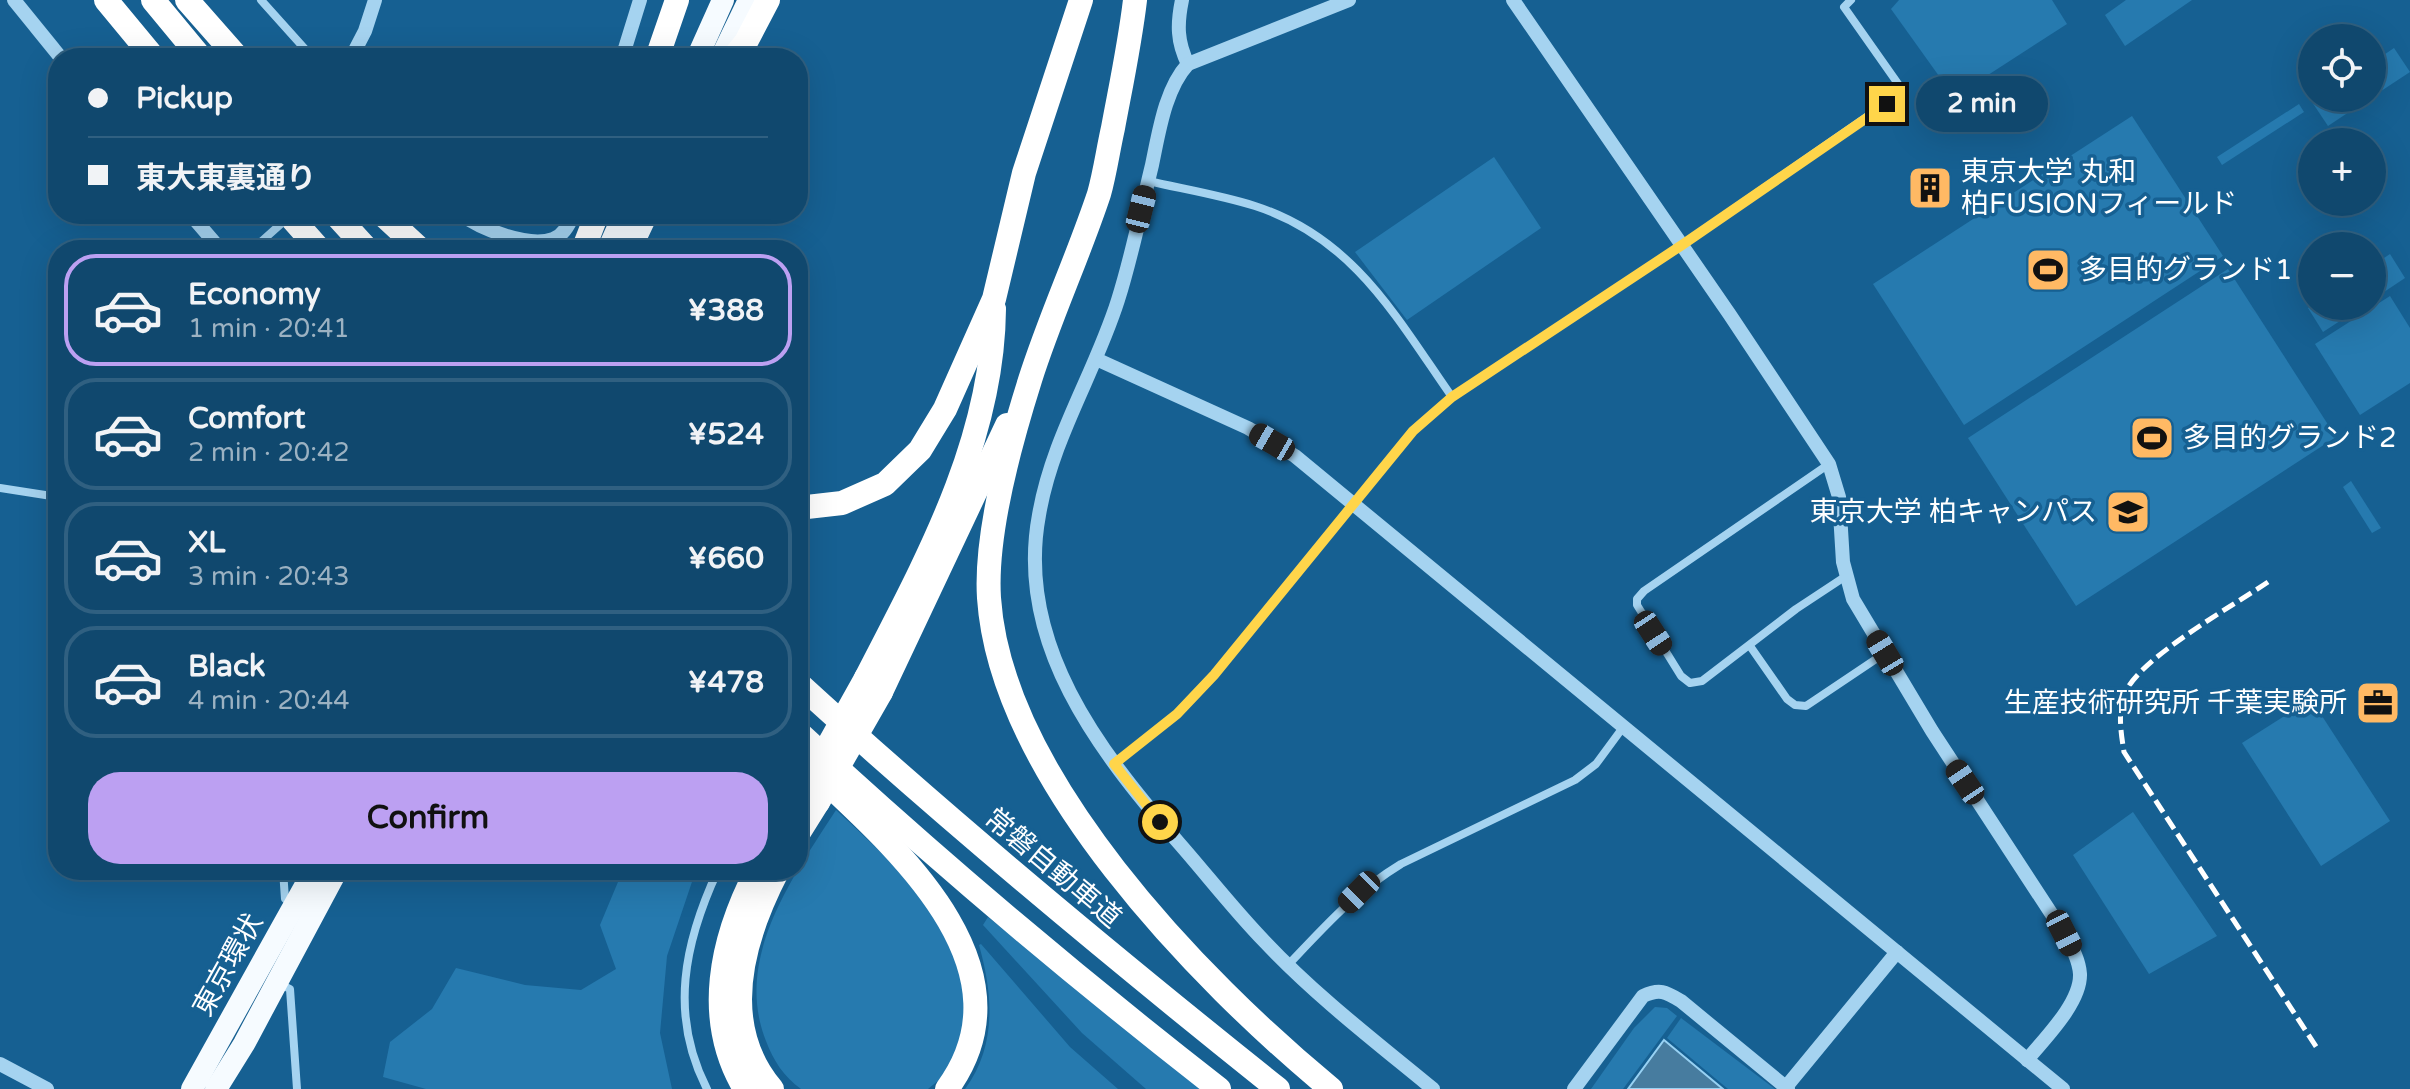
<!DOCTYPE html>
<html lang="en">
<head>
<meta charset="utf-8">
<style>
  body { margin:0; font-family:"Varela Round","Noto Sans JP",sans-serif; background:#1e5276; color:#f1f3f6; height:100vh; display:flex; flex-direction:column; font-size:30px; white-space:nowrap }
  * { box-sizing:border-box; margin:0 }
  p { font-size:26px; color:#9cb2c2 }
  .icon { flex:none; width:44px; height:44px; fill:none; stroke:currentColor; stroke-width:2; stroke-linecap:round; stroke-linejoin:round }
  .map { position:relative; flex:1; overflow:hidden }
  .side { position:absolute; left:48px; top:240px; width:760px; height:640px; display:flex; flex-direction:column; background:#10486e; border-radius:32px; box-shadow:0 8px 32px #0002,0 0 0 2px #306081 }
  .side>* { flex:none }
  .banner { position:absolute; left:48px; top:48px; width:760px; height:176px; border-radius:32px; box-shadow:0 8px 32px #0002,0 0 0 2px #306081; display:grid; align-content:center; height:176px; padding:0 40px; background:#10486e }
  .buttons { position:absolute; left:2298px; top:24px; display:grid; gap:16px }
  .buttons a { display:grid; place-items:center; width:88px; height:88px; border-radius:50%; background:#10486e; box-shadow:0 8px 32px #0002,0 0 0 2px #306081; font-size:40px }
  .end { position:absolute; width:36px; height:36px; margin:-18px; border:10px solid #ffd54a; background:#111; box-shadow:0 0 0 4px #111 }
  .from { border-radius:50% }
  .bubble { position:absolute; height:56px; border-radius:28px; background:#10486e; box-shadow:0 8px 32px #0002,0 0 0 2px #306081; font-size:26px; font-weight:700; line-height:56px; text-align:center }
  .car { position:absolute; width:24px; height:48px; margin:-24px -12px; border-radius:10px; box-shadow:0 0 6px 2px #0007; background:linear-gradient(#222 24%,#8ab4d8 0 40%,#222 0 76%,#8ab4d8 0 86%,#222 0) }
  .banner b { display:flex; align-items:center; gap:28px; height:76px; font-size:30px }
  .banner b+b { border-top:2px solid #306081 }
  .banner i { width:20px; height:20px; background:#f1f3f6 }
  ul { padding:14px 0 0; list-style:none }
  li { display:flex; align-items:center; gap:24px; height:112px; margin:0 16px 12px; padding:0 24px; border:4px solid #306081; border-radius:32px }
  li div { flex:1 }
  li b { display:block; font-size:30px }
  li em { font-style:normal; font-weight:700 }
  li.current { border-color:#bca0f2 }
  li>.icon { width:72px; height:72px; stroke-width:1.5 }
  .primary-button { display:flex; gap:16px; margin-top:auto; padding:16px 40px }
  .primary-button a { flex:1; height:92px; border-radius:32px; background:#bca0f2; color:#111; font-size:32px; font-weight:700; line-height:92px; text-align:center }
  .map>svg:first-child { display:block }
  .green { fill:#267aaf }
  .water { fill:#477c9f; stroke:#97d1f3; stroke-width:2 }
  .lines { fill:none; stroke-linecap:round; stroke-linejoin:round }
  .minor { stroke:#a5d3f0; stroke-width:8 }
  .tertiary { stroke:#a5d3f0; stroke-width:14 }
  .trunk { stroke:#f6fbff; stroke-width:22 }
  .motorway { stroke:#fff; stroke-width:24 }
  .rail { stroke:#fff; stroke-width:5; stroke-dasharray:14 6; stroke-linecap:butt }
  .minor-bridge { stroke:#a5d3f0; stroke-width:8 }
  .motorway-bridge { stroke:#fff; stroke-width:24 }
  .route { stroke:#ffd54a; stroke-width:10 }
  .labels { text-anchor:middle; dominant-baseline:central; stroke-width:7; stroke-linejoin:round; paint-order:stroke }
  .poi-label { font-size:28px; fill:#fff; stroke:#166092; text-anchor:start }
  .street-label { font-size:28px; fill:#fff; stroke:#166092 }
</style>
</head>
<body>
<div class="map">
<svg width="2410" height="1089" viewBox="0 0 2410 1089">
  <rect width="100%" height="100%" fill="#166092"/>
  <g class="green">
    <path d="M1899 0H2052L2067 24 1954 97 1891 9Z"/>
    <path d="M2126 0H2192L2125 46 2105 15Z"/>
    <path d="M2394 48 2410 72 2372 97V63Z"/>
    <path d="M2318 98H2370L2328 126 2312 102Z"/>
    <path d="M2299 104 2304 112 2222 165 2217 157Z"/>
    <path d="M2132 116 2223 256 1964 425 1873 284Z"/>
    <path d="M1494 157 1541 228 1407 320 1355 252Z"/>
    <path d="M2390 254 2405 278 2372 300V266Z"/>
    <path d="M2228 269 2336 437 2076 606 1968 438Z"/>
    <path d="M2390 296 2410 328V383L2360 415 2315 344Z"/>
    <path d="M2312 305V306H2363L2323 332 2308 308Z"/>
    <path d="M2351 481 2381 528 2372 533 2343 487Z"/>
    <path d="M2311 699 2390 821 2321 866 2242 743Z"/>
    <path d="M836 810C896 865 983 945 963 1034 962 1041 961 1052 958 1058 953 1069 937 1082 928 1089H801C784 1077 773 1060 766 1041 733 958 793 877 836 810Z"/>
    <path d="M2133 812 2217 936 2149 974 2073 855Z"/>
    <path d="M623 870H696L667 956 660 1033 672 1089H426L383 1077 390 1042 432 1009 456 968 525 985 581 990 616 969 600 925Z"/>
    <path d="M988 917 1203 1089H1146L1082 1033 983 925Z"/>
    <path d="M981 944 1070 1047 1118 1089H965C997 1046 993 994 979 945Z"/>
    <path d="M1655 1007 1667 1008 1677 1016 1623 1089H1591L1634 1028Z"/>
    <path d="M1681 1018 1775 1089H1728L1667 1038Z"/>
  </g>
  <path class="water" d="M1664 1040 1723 1089H1628Z"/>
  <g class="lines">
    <g class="minor">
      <path d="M261 0 313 58"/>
      <path d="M1148 181C1183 189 1220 195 1255 206 1354 238 1396 317 1452 397"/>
      <path d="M1829 464 1644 591 1637 599V605L1681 676 1690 683 1702 681 1796 609 1846 576"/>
      <path d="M0 488 58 497"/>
      <path d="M1750 646 1787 699 1795 705 1806 706 1885 653"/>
      <path d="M1114 764 1177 714 1214 675 1413 431 1452 397 1682 245 1901 93V88L1844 7 1851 0"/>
      <path d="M283 870 285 899 295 903"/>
      <path d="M1288 965C1325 926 1355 892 1401 864L1575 780 1596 764 1624 726"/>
      <path d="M280 984 290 989 297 1089"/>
      <path d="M707 1089C669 1015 684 943 718 870"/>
    </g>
    <g class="tertiary">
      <path d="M14 0 61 58"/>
      <path d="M1182 0C1177 24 1177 42 1188 64"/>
      <path d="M1349 0 1188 64C1165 89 1159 132 1152 165 1141 210 1132 256 1118 300 1095 373 1052 438 1039 515 1015 643 1099 751 1178 842 1207 875 1234 910 1265 942 1316 996 1376 1042 1433 1089"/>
      <path d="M1513 0 1730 315 1829 464 1839 497 1843 562 1853 599 1932 731 2064 933C2071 946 2079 959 2080 974 2081 1003 2044 1039 2027 1060"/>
      <path d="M351 58 365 31 375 0"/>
      <path d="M622 58 640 0"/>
      <path d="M190 214 221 250"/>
      <path d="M461 214C480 229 529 248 553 239 564 235 570 223 573 214"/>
      <path d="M1096 359 1248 428 1295 456 2063 1089"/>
      <path d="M0 1064 47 1089"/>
      <path d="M1786 1087 1897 952"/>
      <path d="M1574 1089 1643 996C1660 988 1666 992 1681 1001L1788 1089"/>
    </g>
    <g class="trunk">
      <path d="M697 58 723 0"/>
      <path d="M721 58 749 0"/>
      <path d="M608 250 624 214"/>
      <path d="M630 250 647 214"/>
      <path d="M192 1089 314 870"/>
      <path d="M216 1089 244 1044 337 870"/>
    </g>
    <g class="motorway">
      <path d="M106 0 154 58"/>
      <path d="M153 0 201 58"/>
      <path d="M187 0 238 58"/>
      <path d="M1135 0C1130 43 1121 85 1113 128 1108 150 1105 173 1099 194 1078 257 1050 317 1030 380 1011 440 985 535 989 598 1001 777 1199 980 1331 1089"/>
      <path d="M657 58 677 0"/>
      <path d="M733 58 746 42 768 0"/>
      <path d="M288 214 320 250"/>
      <path d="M335 214 368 250"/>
      <path d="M382 214 421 250"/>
      <path d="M583 250 597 214"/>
      <path d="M798 508 842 503 885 484 920 450 945 409 994 299 1024 173 1081 0"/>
      <path d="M866 678C925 563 993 442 994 309"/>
      <path d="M798 683C953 825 1114 958 1278 1089"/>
      <path d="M881 692 1007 425"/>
      <path d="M798 732C933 857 1074 976 1219 1089"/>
      <path d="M798 756C882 836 1040 962 947 1089"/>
      <path d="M798 834 818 802"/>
      <path d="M745 1089C703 1019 721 939 757 870"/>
      <path d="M772 1089C717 1024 743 937 778 870"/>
    </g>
    <path class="rail" d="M2268 582C2234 605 2142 657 2126 691 2117 710 2121 733 2124 752L2317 1048"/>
    <path class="minor-bridge" d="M254 248 292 214"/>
    <g class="motorway-bridge">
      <path d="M804 789 866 678"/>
      <path d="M818 802 881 692"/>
    </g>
  </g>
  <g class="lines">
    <path class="route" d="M1160 822 1114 764 1177 714 1214 675 1413 431 1452 397 1682 245 1887 104"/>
  </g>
  <defs>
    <g id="building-square" transform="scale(2.3)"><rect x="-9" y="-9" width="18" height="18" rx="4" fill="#ffb964" stroke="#166092"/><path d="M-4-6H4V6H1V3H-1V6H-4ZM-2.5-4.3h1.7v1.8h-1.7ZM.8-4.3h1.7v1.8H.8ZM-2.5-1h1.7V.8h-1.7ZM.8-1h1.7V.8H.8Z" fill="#111"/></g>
    <g id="stadium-square" transform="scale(2.3)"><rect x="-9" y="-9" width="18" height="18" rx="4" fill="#ffb964" stroke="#166092"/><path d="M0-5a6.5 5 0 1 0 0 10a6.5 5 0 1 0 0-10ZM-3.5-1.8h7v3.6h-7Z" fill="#111"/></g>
    <g id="university-square" transform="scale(2.3)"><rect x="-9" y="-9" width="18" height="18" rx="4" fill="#ffb964" stroke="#166092"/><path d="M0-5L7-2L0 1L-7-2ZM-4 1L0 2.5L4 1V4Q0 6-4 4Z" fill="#111"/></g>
    <g id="office-square" transform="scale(2.3)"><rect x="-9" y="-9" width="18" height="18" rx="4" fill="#ffb964" stroke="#166092"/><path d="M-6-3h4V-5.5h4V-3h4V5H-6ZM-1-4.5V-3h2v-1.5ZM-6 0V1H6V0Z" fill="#111"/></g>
  </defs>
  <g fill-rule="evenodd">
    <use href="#building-square" x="1930" y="188"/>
    <use href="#stadium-square" x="2048" y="270"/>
    <use href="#stadium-square" x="2152" y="438"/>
    <use href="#university-square" x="2128" y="512"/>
    <use href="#office-square" x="2378" y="703"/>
  </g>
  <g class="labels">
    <g class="poi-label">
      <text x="1961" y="172">東京大学 丸和<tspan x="1961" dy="32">柏FUSIONフィールド</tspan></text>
      <text x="2079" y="270">多目的グランド1</text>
      <text x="2183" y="438">多目的グランド2</text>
      <text x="2097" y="512" text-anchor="end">東京大学 柏キャンパス</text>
      <text x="2347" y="703" text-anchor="end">生産技術研究所 千葉実験所</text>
    </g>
    <g class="street-label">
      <text transform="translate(1053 868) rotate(40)">常磐自動車道</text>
      <text transform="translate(228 965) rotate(-61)">東京環状</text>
    </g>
  </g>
</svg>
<div class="buttons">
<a><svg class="icon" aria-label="locate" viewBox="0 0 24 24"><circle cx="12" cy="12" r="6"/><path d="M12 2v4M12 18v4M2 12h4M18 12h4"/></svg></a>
<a>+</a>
<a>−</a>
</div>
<i class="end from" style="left:1160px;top:822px"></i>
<i class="end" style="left:1887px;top:104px"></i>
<div class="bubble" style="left:1916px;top:76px;width:132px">2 min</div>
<i class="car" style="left:1141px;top:209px;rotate:14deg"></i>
<i class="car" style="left:1272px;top:442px;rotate:300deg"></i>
<i class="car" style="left:1653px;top:633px;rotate:147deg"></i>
<i class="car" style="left:1885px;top:653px;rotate:329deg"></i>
<i class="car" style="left:1965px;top:782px;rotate:326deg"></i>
<i class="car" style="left:1359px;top:892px;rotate:225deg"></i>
<i class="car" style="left:2064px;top:933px;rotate:153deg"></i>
<div class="banner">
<b><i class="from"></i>Pickup</b>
<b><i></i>東大東裏通り</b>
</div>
<section class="side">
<ul>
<li class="current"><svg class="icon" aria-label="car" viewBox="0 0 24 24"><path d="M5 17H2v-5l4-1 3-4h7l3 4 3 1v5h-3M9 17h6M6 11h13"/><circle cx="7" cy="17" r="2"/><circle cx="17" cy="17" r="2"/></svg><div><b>Economy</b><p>1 min · 20:41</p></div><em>¥388</em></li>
<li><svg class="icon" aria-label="car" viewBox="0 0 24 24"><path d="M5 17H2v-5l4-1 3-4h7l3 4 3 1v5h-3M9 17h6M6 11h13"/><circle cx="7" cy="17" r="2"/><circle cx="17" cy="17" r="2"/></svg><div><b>Comfort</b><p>2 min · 20:42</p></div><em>¥524</em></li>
<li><svg class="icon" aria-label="car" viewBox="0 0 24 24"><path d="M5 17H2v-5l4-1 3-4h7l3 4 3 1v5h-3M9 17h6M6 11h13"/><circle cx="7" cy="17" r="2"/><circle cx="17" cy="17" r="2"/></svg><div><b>XL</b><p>3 min · 20:43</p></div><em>¥660</em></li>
<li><svg class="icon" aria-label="car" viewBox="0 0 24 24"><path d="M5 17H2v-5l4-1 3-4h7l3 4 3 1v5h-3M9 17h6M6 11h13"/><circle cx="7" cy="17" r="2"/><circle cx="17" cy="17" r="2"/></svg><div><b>Black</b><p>4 min · 20:44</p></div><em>¥478</em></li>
</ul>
<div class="primary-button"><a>Confirm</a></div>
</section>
</div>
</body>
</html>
